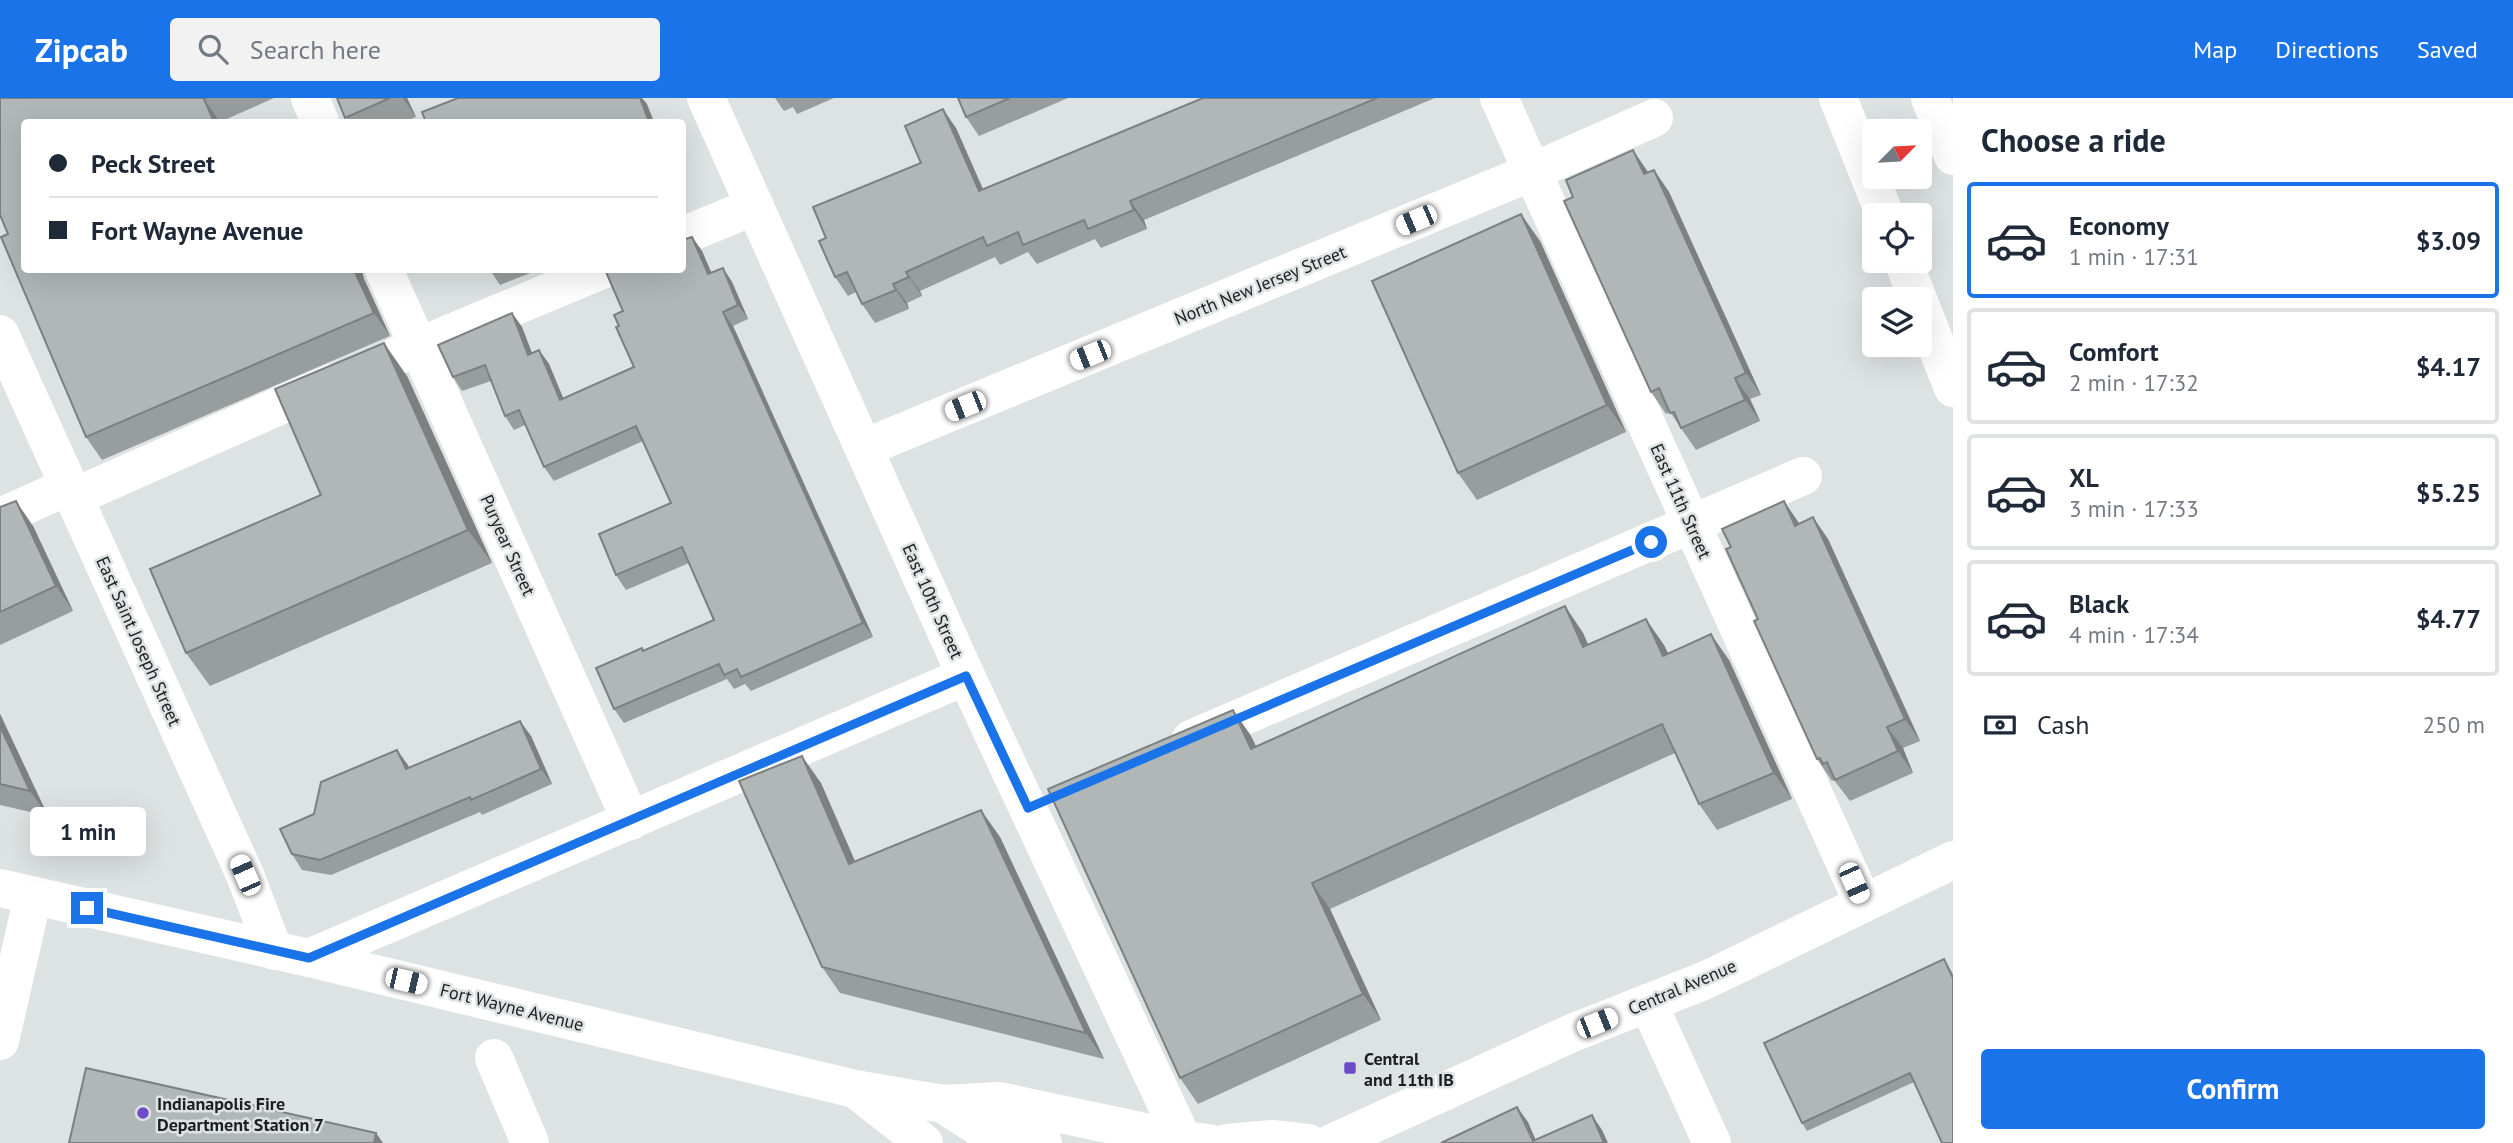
<!DOCTYPE html>
<html lang="en">
<head>
<meta charset="utf-8">
<style>
  body { margin:0; font-family:"PT Sans",sans-serif; background:#f2f2f3; color:#1f2937; height:100vh; display:flex; flex-direction:column; font-size:26px; white-space:nowrap }
  * { box-sizing:border-box; margin:0 }
  p { font-size:23px; color:#747a83 }
  .icon { flex:none; width:38px; height:38px; fill:none; stroke:currentColor; stroke-width:2; stroke-linecap:round; stroke-linejoin:round }
  .map { position:relative; flex:1; overflow:hidden }
  .side { display:flex; flex-direction:column; background:#fff; width:560px }
  .side>* { flex:none }
  .top-card { position:absolute; left:21px; top:21px; width:665px; height:154px; border-radius:7px; box-shadow:0 7px 28px #0002; display:grid; align-content:center; height:154px; padding:0 28px; background:#fff }
  .needle { width:46px; rotate:66deg }
  .controls { position:absolute; left:1862px; top:21px; display:grid; gap:14px }
  .controls a { display:grid; place-items:center; width:70px; height:70px; border-radius:7px; background:#fff; box-shadow:0 7px 28px #0002; font-size:35px }
  .end { position:absolute; width:32px; height:32px; margin:-16px; border:9px solid #1a73e8; background:#fff; box-shadow:0 0 0 4px #fff }
  .from { border-radius:50% }
  .bubble { position:absolute; height:49px; border-radius:7px; background:#fff; box-shadow:0 7px 28px #0002; font-size:23px; font-weight:700; line-height:49px; text-align:center }
  .car { position:absolute; width:21px; height:42px; margin:-21px -10px; border-radius:9px; box-shadow:0 0 5px 2px #0007; background:linear-gradient(#fff 24%,#345 0 40%,#fff 0 76%,#345 0 86%,#fff 0) }
  .top-card b { display:flex; align-items:center; gap:24px; height:66px; font-size:26px }
  .top-card b+b { border-top:2px solid #e0e1e3 }
  .top-card i { width:18px; height:18px; background:#1f2937 }
  ul { padding:0; list-style:none }
  li { display:flex; align-items:center; gap:21px; height:116px; margin:0 14px 10px; padding:0 14px; border:4px solid #e0e1e3; border-radius:7px }
  li div { flex:1 }
  li b { display:block; font-size:26px }
  li em { font-style:normal; font-weight:700 }
  li.on { border-color:#1a73e8 }
  li>.icon { width:63px; height:63px; stroke-width:1.5 }
  h2 { padding:0 28px; font-size:32px; line-height:84px }
  .pay { display:flex; align-items:center; gap:18px; height:77px; padding:0 28px; font-size:26px }
  .pay p { margin-inline-start:auto }
  .button { display:flex; gap:14px; margin-top:auto; padding:14px 28px }
  .button a { flex:1; height:80px; border-radius:7px; background:#1a73e8; color:#fff; font-size:28px; font-weight:700; line-height:80px; text-align:center }
  header { display:flex; align-items:center; gap:42px; box-sizing:border-box; height:98px; padding:0 35px; background:#1a73e8; color:#fff }
  header strong { font-size:33px }
  nav { display:flex; gap:38px; margin-inline-start:auto; font-size:24px }
  .search { width:490px; height:63px; background:#f2f2f3; display:flex; align-items:center; gap:18px; box-sizing:border-box; padding:0 24px; border-radius:7px; color:#747a83; font-size:26px }
  main { display:flex; flex:1; min-height:0 }
  .map>svg:first-child { display:block }
  .lines { fill:none; stroke-linecap:round; stroke-linejoin:round }
  .minor { stroke:#fff; stroke-width:38 }
  .major { stroke:#fff; stroke-width:38 }
  .highway { stroke:#fff; stroke-width:38 }
  .wall { fill:#989d9d }
  .shaded-wall { fill:#7c8080 }
  .building { fill:#b1b7b7; stroke:#7c8080; stroke-width:2 }
  .route { stroke:#1a73e8; stroke-width:9 }
  .poi-dot { fill:#6c4dc7; stroke:#dde3e2; stroke-width:2.5 }
  .labels { text-anchor:middle; dominant-baseline:central; stroke-width:5; stroke-linejoin:round; paint-order:stroke }
  .street-label { font-size:18px; fill:#1e2020; stroke:#dde3e2 }
  .poi-label { font-size:18px; font-weight:bold; fill:#1e2020; stroke:#dde3e2; text-anchor:start }
</style>
</head>
<body>
<header>
<strong>Zipcab</strong>
<div class="search"><svg class="icon" aria-label="search" viewBox="0 0 24 24"><circle cx="10" cy="10" r="6"/><path d="M15 15l6 6"/></svg>Search here</div>
<nav><a>Map</a><a>Directions</a><a>Saved</a></nav>
</header>
<main>
<div class="map">
<svg width="1953" height="1045" viewBox="0 0 1953 1045">
  <rect width="100%" height="100%" fill="#dde3e2"/>
  <g class="lines">
    <g class="minor">
      <path d="M310 0 320 24"/>
      <path d="M706 0 966 578 1183 1042"/>
      <path d="M1499 0 1863 805"/>
      <path d="M682 138 755 108"/>
      <path d="M384 172 631 723"/>
      <path d="M0 236 245 777 274 853"/>
      <path d="M396 258 602 172"/>
      <path d="M864 350 1532 74 1654 20"/>
      <path d="M74 399 331 285"/>
      <path d="M0 419 69 388"/>
      <path d="M1191 641 1803 378"/>
      <path d="M0 790 309 860 855 991 943 1006 999 1003 1183 1042 1209 1045"/>
      <path d="M309 860 966 578"/>
      <path d="M1648 905 1712 1045"/>
      <path d="M0 943 33 798"/>
      <path d="M494 960 530 1045"/>
      <path d="M859 994 924 1045"/>
      <path d="M943 1006 982 1031 1043 1045"/>
      <path d="M1227 1045 1272 1041 1308 1045"/>
    </g>
    <path class="major" d="M1332 1045 1572 935 1706 882 1953 762"/>
    <g class="highway">
      <path d="M1838 0 1885 117"/>
      <path d="M1930 0 1953 58"/>
      <path d="M1903 163 1918 201"/>
      <path d="M1920 206 1953 290"/>
    </g>
  </g>
  <g class="wall">
    <path d="M0 0H274L220 24H24V172L364 181 390 238 102 362 86 339 8 136Z"/>
    <path d="M337 0H407L416 19 403 24H349Z"/>
    <path d="M775 0H834L797 16 793 9 784 13Z"/>
    <path d="M958 0H1068L979 38 966 19Z"/>
    <path d="M1203 0H1435L1144 122 1147 131 1101 150 1095 141 1037 166 1028 154 1000 167 995 159 920 193 922 198 907 205 909 211 875 225 862 206 856 194 848 198 835 179 826 140 921 65 956 30 983 91Z"/>
    <path d="M1654 72 1669 94 1761 297 1750 301 1760 323 1696 352 1670 314 1666 316 1651 294 1648 74Z"/>
    <path d="M692 139 702 153 711 175 723 170 732 184 748 221 733 228 873 539 751 593 745 586 734 591 727 581 624 625 614 611 644 553 714 522 689 465 626 492 616 477 671 405 643 343 554 383 544 369 525 327 514 332 505 318 491 283 462 293 453 279 512 215 522 229 532 255 539 252 549 266 563 301 634 269 619 228 623 213Z"/>
    <path d="M1540 143 1626 334 1477 402 1458 375Z"/>
    <path d="M490 172H538L500 187Z"/>
    <path d="M407 278 492 465 210 588 186 555 321 397Z"/>
    <path d="M0 409 33 428 73 513 0 547Z"/>
    <path d="M1800 425 1828 441 1920 643 1903 650 1913 675 1850 703 1834 682 1832 683 1817 661Z"/>
    <path d="M1565 508 1583 535 1588 547H1664L1668 555 1729 562 1792 701 1717 732 1699 706 1675 655 1330 811 1381 922 1198 1006 1180 980 1233 612 1251 638 1256 648Z"/>
    <path d="M0 616 48 718 0 707Z"/>
    <path d="M531 638 552 686 482 717 480 714 331 777 302 772 292 756 314 716 397 652 409 670Z"/>
    <path d="M821 685 855 764 1000 739 1104 961 840 895 822 869Z"/>
    <path d="M1944 861 1953 876V1045L1914 984 1807 1033 1802 1025Z"/>
  </g>
  <g class="shaded-wall">
    <path d="M403 0H407L416 19Z"/>
    <path d="M640 0H642L647 6 654 24H649Z"/>
    <path d="M204 1 220 24H214Z"/>
    <path d="M943 11 956 30 992 112 979 93Z"/>
    <path d="M1633 52 1648 74 1644 76Z"/>
    <path d="M1654 72 1669 94 1761 297 1746 275Z"/>
    <path d="M1130 103 1144 122 1147 131 1134 112Z"/>
    <path d="M1521 116 1540 143 1626 334 1607 307Z"/>
    <path d="M692 139 702 153 718 190 708 176Z"/>
    <path d="M723 170 732 184 748 221 738 207Z"/>
    <path d="M354 172H362L364 181 390 238 374 215Z"/>
    <path d="M906 174 920 193 922 198 909 179Z"/>
    <path d="M893 186 907 205 909 211 896 192Z"/>
    <path d="M723 214 733 228 873 539 863 525Z"/>
    <path d="M512 215 522 229 538 271 528 257Z"/>
    <path d="M384 245 407 278 492 465 468 432Z"/>
    <path d="M539 252 549 266 570 316 560 302Z"/>
    <path d="M1735 280 1750 301 1760 323 1745 302Z"/>
    <path d="M16 403 33 428 73 513 56 488Z"/>
    <path d="M1784 403 1799 425 1810 449 1795 428Z"/>
    <path d="M1813 419 1828 441 1920 643 1905 621Z"/>
    <path d="M1565 508 1583 535 1601 575 1583 549Z"/>
    <path d="M1646 521 1664 547 1681 584 1663 558Z"/>
    <path d="M1711 536 1729 562 1792 701 1774 675Z"/>
    <path d="M1233 612 1251 638 1269 677 1251 651Z"/>
    <path d="M0 616 48 718 30 693 0 628Z"/>
    <path d="M520 623 531 638 552 686 541 671Z"/>
    <path d="M1887 629 1903 650 1913 675 1898 653Z"/>
    <path d="M397 652 408 667 417 687 406 671Z"/>
    <path d="M802 658 821 685 868 793 849 766Z"/>
    <path d="M981 712 1000 739 1104 961 1086 935Z"/>
    <path d="M1312 785 1330 811 1381 922 1363 896Z"/>
    <path d="M1517 1009 1528 1024 1537 1045H1535Z"/>
    <path d="M1592 1017 1602 1032 1608 1045H1604Z"/>
    <path d="M376 1035 383 1045H374Z"/>
  </g>
  <g class="building">
    <path d="M0 0H207L204 1 214 24H24V172H354L374 215 86 339 1 139 8 136 0 117Z"/>
    <path d="M337 0H390L345 20Z"/>
    <path d="M458 0H640L649 24H426L422 14Z"/>
    <path d="M958 0H1010L966 19Z"/>
    <path d="M1203 0H1377L1130 103 1134 112 1088 131 1084 122 1023 147 1018 134 987 148 983 139 906 174 909 179 893 186 896 192 862 206 847 174 835 179 819 143 826 140 813 109 921 65 905 28 943 11 979 93Z"/>
    <path d="M1633 52 1644 76 1654 72 1746 275 1735 280 1745 302 1681 330 1674 314 1670 315 1659 290 1651 294 1564 103 1573 99 1566 82Z"/>
    <path d="M1521 116 1607 307 1458 375 1372 183Z"/>
    <path d="M692 139 708 176 723 170 738 207 723 214 863 525 741 579 737 571 724 577 719 566 614 611 596 570 642 550 643 553 714 522 682 449 616 477 599 436 671 405 636 328 544 369 519 312 505 318 485 267 453 279 438 247 512 215 528 257 539 252 560 302 634 269 616 229 619 228 614 217 623 213 606 174 609 172H682V142Z"/>
    <path d="M384 245 468 432 186 555 150 471 321 397 275 291Z"/>
    <path d="M16 403 56 488 0 514V409Z"/>
    <path d="M1784 403 1795 428 1813 419 1905 621 1887 629 1898 653 1835 682 1827 664 1823 666 1820 660 1817 661 1754 523 1758 521 1726 451 1731 449 1722 431Z"/>
    <path d="M1565 508 1583 549 1646 521 1663 558 1711 536 1774 675 1699 706 1662 626 1312 785 1363 896 1180 980 1048 691 1233 612 1251 651Z"/>
    <path d="M520 623 541 671 471 702 470 699 320 762 292 756 280 731 314 716 321 684 397 652 406 671Z"/>
    <path d="M0 628 30 693 0 686Z"/>
    <path d="M802 658 849 766 981 712 1086 935 822 869 739 683Z"/>
    <path d="M1944 861 1953 880V1045H1942L1910 975 1802 1025 1764 945Z"/>
    <path d="M86 970 376 1035 374 1045H69Z"/>
    <path d="M1517 1009 1533 1043 1592 1017 1604 1045H1441Z"/>
  </g>
  <g class="lines">
    <path class="route" d="M87 810 309 860 966 578 1028 710 1651 444"/>
  </g>
  <g class="poi-dot">
    <rect x="1343" y="963" width="14" height="14" rx="3.5"/>
    <circle cx="143" cy="1015" r="7"/>
  </g>
  <g class="labels">
    <g class="street-label">
      <text transform="translate(1260 187) rotate(-22)">North New Jersey Street</text>
      <text transform="translate(1681 403) rotate(66)">East 11th Street</text>
      <text transform="translate(508 447) rotate(66)">Puryear Street</text>
      <text transform="translate(933 503) rotate(66)">East 10th Street</text>
      <text transform="translate(139 543) rotate(66)">East Saint Joseph Street</text>
      <text transform="translate(1682 889) rotate(-23)">Central Avenue</text>
      <text transform="translate(512 909) rotate(14)">Fort Wayne Avenue</text>
    </g>
    <g class="poi-label">
      <text x="1364" y="960">Central<tspan x="1364" dy="21">and 11th IB</tspan></text>
      <text x="157" y="1005">Indianapolis Fire<tspan x="157" dy="21">Department Station 7</tspan></text>
    </g>
  </g>
</svg>
<div class="controls">
<a><svg class="needle" viewBox="-14 -14 28 28"><path d="M0-13l5 13h-10z" fill="#e53935"/><path d="M0 13l5-13h-10z" fill="#747a83"/></svg></a>
<a><svg class="icon" aria-label="locate" viewBox="0 0 24 24"><circle cx="12" cy="12" r="6"/><path d="M12 2v4M12 18v4M2 12h4M18 12h4"/></svg></a>
<a><svg class="icon" aria-label="layers" viewBox="0 0 24 24"><path d="M12 4l9 5-9 5-9-5zM3 14l9 5 9-5"/></svg></a>
</div>
<i class="end from" style="left:1651px;top:444px"></i>
<i class="end" style="left:87px;top:810px"></i>
<div class="bubble" style="left:30px;top:709px;width:116px">1 min</div>
<i class="car" style="left:1416px;top:122px;rotate:247deg"></i>
<i class="car" style="left:1090px;top:257px;rotate:248deg"></i>
<i class="car" style="left:965px;top:308px;rotate:248deg"></i>
<i class="car" style="left:245px;top:777px;rotate:336deg"></i>
<i class="car" style="left:1854px;top:785px;rotate:156deg"></i>
<i class="car" style="left:406px;top:883px;rotate:103deg"></i>
<i class="car" style="left:1597px;top:925px;rotate:68deg"></i>
<div class="top-card">
<b><i class="from"></i>Peck Street</b>
<b><i></i>Fort Wayne Avenue</b>
</div>
</div>
<section class="side">
<h2>Choose a ride</h2>
<ul>
<li class="on"><svg class="icon" aria-label="car" viewBox="0 0 24 24"><path d="M5 17H2v-5l4-1 3-4h7l3 4 3 1v5h-3M9 17h6M6 11h13"/><circle cx="7" cy="17" r="2"/><circle cx="17" cy="17" r="2"/></svg><div><b>Economy</b><p>1 min · 17:31</p></div><em>$3.09</em></li>
<li><svg class="icon" aria-label="car" viewBox="0 0 24 24"><path d="M5 17H2v-5l4-1 3-4h7l3 4 3 1v5h-3M9 17h6M6 11h13"/><circle cx="7" cy="17" r="2"/><circle cx="17" cy="17" r="2"/></svg><div><b>Comfort</b><p>2 min · 17:32</p></div><em>$4.17</em></li>
<li><svg class="icon" aria-label="car" viewBox="0 0 24 24"><path d="M5 17H2v-5l4-1 3-4h7l3 4 3 1v5h-3M9 17h6M6 11h13"/><circle cx="7" cy="17" r="2"/><circle cx="17" cy="17" r="2"/></svg><div><b>XL</b><p>3 min · 17:33</p></div><em>$5.25</em></li>
<li><svg class="icon" aria-label="car" viewBox="0 0 24 24"><path d="M5 17H2v-5l4-1 3-4h7l3 4 3 1v5h-3M9 17h6M6 11h13"/><circle cx="7" cy="17" r="2"/><circle cx="17" cy="17" r="2"/></svg><div><b>Black</b><p>4 min · 17:34</p></div><em>$4.77</em></li>
</ul>
<div class="pay"><svg class="icon" aria-label="cash" viewBox="0 0 24 24"><path d="M3 7h18v10H3z"/><circle cx="12" cy="12" r="2"/></svg>Cash<p>250 m</p></div>
<div class="button"><a>Confirm</a></div>
</section>
</main>
</body>
</html>
